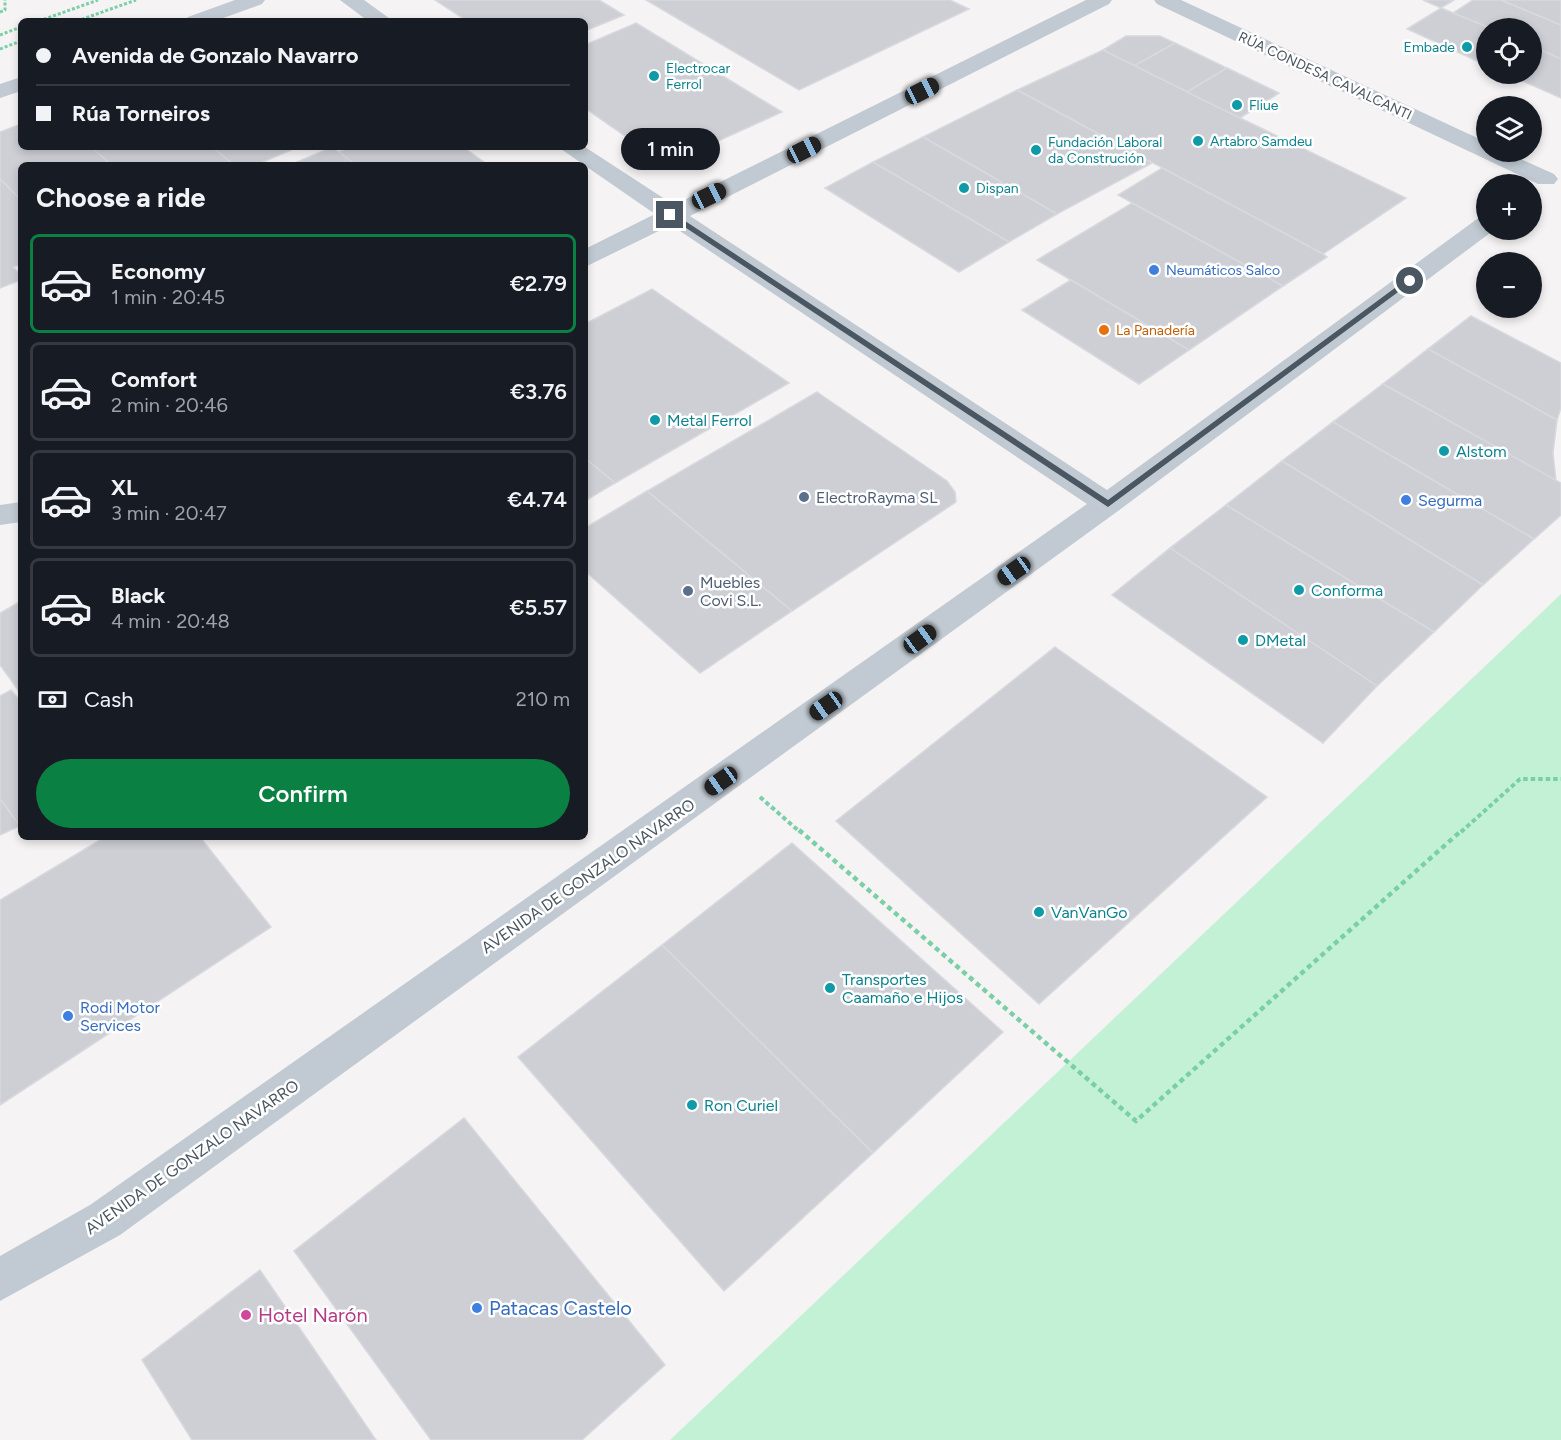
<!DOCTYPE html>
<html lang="en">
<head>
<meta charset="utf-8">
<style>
  body { margin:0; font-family:Figtree,sans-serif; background:#20242c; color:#f1f3f6; height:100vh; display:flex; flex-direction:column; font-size:22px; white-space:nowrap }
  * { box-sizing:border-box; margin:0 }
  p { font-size:20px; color:#9ea1a6 }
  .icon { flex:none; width:33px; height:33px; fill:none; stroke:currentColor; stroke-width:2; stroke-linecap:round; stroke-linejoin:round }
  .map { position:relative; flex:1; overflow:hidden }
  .drawer { position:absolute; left:18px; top:162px; width:570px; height:678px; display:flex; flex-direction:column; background:#171b24; border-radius:9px; box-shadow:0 3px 9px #0003 }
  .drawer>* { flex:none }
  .guide { position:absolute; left:18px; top:18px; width:570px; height:132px; border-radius:9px; box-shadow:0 3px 9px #0003; display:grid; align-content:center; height:132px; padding:0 18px; background:#171b24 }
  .buttons { position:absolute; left:1476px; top:18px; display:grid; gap:12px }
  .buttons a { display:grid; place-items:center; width:66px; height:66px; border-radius:50%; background:#171b24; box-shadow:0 3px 9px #0003; font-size:30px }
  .end { position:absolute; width:27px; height:27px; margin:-14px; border:8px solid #4a5661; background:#fff; box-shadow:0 0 0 3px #fff }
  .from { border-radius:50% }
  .bubble { position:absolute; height:42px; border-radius:21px; background:#171b24; box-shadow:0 3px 9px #0003; font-size:20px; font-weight:600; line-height:42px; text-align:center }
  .car { position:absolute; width:18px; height:36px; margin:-18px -9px; border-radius:8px; box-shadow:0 0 4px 2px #0007; background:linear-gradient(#222 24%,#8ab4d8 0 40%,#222 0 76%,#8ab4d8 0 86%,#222 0) }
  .guide b { display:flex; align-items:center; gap:21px; height:57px; font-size:22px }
  .guide b+b { border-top:2px solid #363941 }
  .guide i { width:15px; height:15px; background:#f1f3f6 }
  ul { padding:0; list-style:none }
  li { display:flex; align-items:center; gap:18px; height:99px; margin:0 12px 9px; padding:0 6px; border:3px solid #363941; border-radius:9px }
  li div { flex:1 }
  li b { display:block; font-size:22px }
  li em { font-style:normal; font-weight:600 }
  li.on { border-color:#0b8043 }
  li>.icon { width:54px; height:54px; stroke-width:1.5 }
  h2 { padding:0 18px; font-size:27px; line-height:72px }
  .pay { display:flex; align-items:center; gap:15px; height:66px; padding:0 18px; font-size:22px }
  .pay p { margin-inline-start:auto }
  .action { display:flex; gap:12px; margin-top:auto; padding:12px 18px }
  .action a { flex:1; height:69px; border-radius:36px; background:#0b8043; color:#fff; font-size:24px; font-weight:600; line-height:69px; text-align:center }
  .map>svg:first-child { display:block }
  .green { fill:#c3f1d5 }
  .building { fill:#cdcfd5; stroke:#d7d9de; stroke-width:1.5 }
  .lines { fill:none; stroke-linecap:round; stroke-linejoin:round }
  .path-far2 { stroke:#7ad0a6; stroke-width:3; stroke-dasharray:3 2; stroke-linecap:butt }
  .path-far1 { stroke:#7ad0a6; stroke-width:4; stroke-dasharray:4.5 3; stroke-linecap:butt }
  .path { stroke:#7ad0a6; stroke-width:4.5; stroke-dasharray:5 4; stroke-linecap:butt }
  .minor { fill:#c1cad2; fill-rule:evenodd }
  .route { fill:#4a5661 }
  .culture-dot { fill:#0f9aa8; stroke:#fff; stroke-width:2 }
  .shop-dot { fill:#3f7fe0; stroke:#fff; stroke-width:2 }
  .food-dot { fill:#e8710a; stroke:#fff; stroke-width:2 }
  .service-dot { fill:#5c6f8a; stroke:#fff; stroke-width:2 }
  .hotel-dot { fill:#d1479c; stroke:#fff; stroke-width:2 }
  .labels { text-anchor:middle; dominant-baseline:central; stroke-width:5; stroke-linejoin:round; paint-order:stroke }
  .far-culture-label { font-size:14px; fill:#0d838f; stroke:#fff; text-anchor:start }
  .far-street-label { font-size:14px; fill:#4a5661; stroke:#fff }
  .far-shop-label { font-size:14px; fill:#366cbe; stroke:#fff; text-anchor:start }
  .far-food-label { font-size:14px; fill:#c56008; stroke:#fff; text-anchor:start }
  .culture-label { font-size:16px; fill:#0d838f; stroke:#fff; text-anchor:start }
  .service-label { font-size:16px; fill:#4e5e75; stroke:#fff; text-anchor:start }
  .shop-label { font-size:16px; fill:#366cbe; stroke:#fff; text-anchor:start }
  .street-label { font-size:16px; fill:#4a5661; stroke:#fff }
  .near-shop-label { font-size:20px; fill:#366cbe; stroke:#fff; text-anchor:start }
  .near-hotel-label { font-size:20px; fill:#b23c85; stroke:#fff; text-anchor:start }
</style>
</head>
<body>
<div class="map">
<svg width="1561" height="1440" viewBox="0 0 1561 1440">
  <rect width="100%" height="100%" fill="#f5f3f3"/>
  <path class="green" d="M1561 594V1440H670Z"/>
  <g class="building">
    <path d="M435 0H599L624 15 585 31V21H467Z"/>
    <path d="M646 0H950L969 9 799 90Z"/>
    <path d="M1423 0H1454L1441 8Z"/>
    <path d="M1473 0H1501L1561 25V59L1532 46V28H1490L1453 13Z"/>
    <path d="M1501 0H1561V25Z"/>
    <path d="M1441 8 1490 28H1486V65L1407 29Z"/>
    <path d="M636 23 782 112 696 151 648 152 585 108V45Z"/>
    <path d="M1126 36H1160L1175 43 1134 66 1103 50Z"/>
    <path d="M1175 43 1227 68 1187 92 1134 66Z"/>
    <path d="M1532 46 1561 59V98L1507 74H1532Z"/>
    <path d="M1103 50 1240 118 1406 198 1323 254 1017 90Z"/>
    <path d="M1227 68 1279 93 1240 118 1187 92Z"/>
    <path d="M1017 90 1152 163 1057 214 923 137Z"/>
    <path d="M21 124V147H91L112 165H21V200L0 179V132Z"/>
    <path d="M923 137 1057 214 1009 242 873 162Z"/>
    <path d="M91 147H212L234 165H112Z"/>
    <path d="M212 147H298L256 165H234Z"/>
    <path d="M332 147 356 165H290Z"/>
    <path d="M351 147H463L488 165H356L339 152Z"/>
    <path d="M873 162 1009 242 959 272 825 188Z"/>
    <path d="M1162 168 1323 254 1327 257 1283 286 1118 195Z"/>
    <path d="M0 179 21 200V264L13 267 21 275V280L0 288Z"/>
    <path d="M1132 203 1283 286 1189 350 1037 260Z"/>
    <path d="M1071 280 1189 350 1139 384 1022 310Z"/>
    <path d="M652 289 789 383 615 483 585 458V324Z"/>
    <path d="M1471 316 1561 363V408L1557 420 1428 349Z"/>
    <path d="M1428 349 1557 420 1553 453 1556 481 1383 384Z"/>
    <path d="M1383 384 1561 483V515L1534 539 1333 422Z"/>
    <path d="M817 392 947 481 955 492 956 502 792 611 647 491Z"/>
    <path d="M1333 422 1534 539 1483 585 1282 461Z"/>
    <path d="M585 458 615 483 585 501Z"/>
    <path d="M1282 461 1483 585 1434 632 1226 505Z"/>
    <path d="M647 491 792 611 700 673 585 571V528Z"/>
    <path d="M1226 505 1434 632 1377 686 1170 548Z"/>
    <path d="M1170 548 1377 686 1323 743 1112 595Z"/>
    <path d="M21 601V694L0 665V613Z"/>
    <path d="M1055 647 1267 797 1039 1004 836 821Z"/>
    <path d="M11 690 21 702 20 826 0 799V696Z"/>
    <path d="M0 799 20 826 0 835Z"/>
    <path d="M105 837H200L271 927 0 1105V900Z"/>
    <path d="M792 843 1003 1032 873 1153 662 945Z"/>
    <path d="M662 945 873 1153 724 1291 518 1057Z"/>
    <path d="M464 1118 665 1365 582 1440H431L294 1251Z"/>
    <path d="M260 1270 376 1440H192L142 1360Z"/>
  </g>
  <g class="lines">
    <g class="path-far2">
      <path d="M0 12 5 10V0"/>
      <path d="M39 21 98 0"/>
      <path d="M77 21 136 0"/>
      <path d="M0 35 21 27"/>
      <path d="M0 49 21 41"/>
    </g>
    <g class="path-far1">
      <path d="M760 797 800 832"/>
      <path d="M1461 832 1520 779H1561"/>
    </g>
    <path class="path" d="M799 830 1136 1121 1462 830"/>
    <g class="minor">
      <path d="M235 0H265L262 4 215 21H184L188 17Z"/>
      <path d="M340 0H364L393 21H368Z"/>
      <path d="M1086 0H1112L1109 4 690 216 1107 490 1477 219 1486 217V230H1494L1118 511 120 1235 0 1301V1256L90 1205 1087 504 671 225 585 267V249L655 214 558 147H585L674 205Z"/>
      <path d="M1154 0H1181L1486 142V152H1505L1554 174 1558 179 1554 184H1538L1157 4Z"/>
      <path d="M21 77V91L0 98V84Z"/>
      <path d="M21 502V522L0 525V505Z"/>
    </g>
  </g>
  <path class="route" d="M668 213H673L1108 500 1407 279 1413 281 1108 507 668 216Z"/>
  <g class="culture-dot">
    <circle cx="1467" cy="47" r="6"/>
    <circle cx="654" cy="76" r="6"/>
    <circle cx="1237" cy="105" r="6"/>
    <circle cx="1198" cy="141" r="6"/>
    <circle cx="1036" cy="150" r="6"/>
    <circle cx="964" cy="188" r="6"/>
    <circle cx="655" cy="420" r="6"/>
    <circle cx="1444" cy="451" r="6"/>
    <circle cx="1299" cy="590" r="6"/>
    <circle cx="1243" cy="640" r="6"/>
    <circle cx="1039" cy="912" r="6"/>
    <circle cx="830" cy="988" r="6"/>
    <circle cx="692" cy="1105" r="6"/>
  </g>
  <g class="shop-dot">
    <circle cx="1154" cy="270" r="6"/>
    <circle cx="1406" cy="500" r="6"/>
    <circle cx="68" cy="1016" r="6"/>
    <circle cx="477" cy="1308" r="6"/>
  </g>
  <circle class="food-dot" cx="1104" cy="330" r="6"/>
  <g class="service-dot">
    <circle cx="804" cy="497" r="6"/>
    <circle cx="688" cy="591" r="6"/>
  </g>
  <circle class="hotel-dot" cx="246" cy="1315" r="6"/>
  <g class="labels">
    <g class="far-culture-label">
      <text x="1455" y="47" text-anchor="end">Embade</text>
      <text x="666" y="68">Electrocar<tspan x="666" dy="16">Ferrol</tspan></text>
      <text x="1249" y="105">Fliue</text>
      <text x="1210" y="141">Artabro Samdeu</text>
      <text x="1048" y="142">Fundación Laboral<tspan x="1048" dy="16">da Construción</tspan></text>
      <text x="976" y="188">Dispan</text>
    </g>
    <g class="far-street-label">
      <text transform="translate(1325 76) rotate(25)">RÚA CONDESA CAVALCANTI</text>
    </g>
    <g class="far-shop-label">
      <text x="1166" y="270">Neumáticos Salco</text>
    </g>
    <g class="far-food-label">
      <text x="1116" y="330">La Panadería</text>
    </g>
    <g class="culture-label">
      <text x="667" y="420">Metal Ferrol</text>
      <text x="1456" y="451">Alstom</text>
      <text x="1311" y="590">Conforma</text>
      <text x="1255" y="640">DMetal</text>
      <text x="1051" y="912">VanVanGo</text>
      <text x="842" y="979">Transportes<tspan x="842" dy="18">Caamaño e Hijos</tspan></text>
      <text x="704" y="1105">Ron Curiel</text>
    </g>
    <g class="service-label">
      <text x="816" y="497">ElectroRayma SL</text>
      <text x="700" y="582">Muebles<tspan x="700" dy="18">Covi S.L.</tspan></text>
    </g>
    <g class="shop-label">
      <text x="1418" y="500">Segurma</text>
      <text x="80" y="1007">Rodi Motor<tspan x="80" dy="18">Services</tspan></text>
    </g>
    <g class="street-label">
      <text transform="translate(588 876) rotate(-35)">AVENIDA DE GONZALO NAVARRO</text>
      <text transform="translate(192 1157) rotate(-35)">AVENIDA DE GONZALO NAVARRO</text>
    </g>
    <g class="near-shop-label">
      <text x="489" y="1308">Patacas Castelo</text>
    </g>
    <g class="near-hotel-label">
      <text x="258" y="1315">Hotel Narón</text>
    </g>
  </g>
</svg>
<div class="buttons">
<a><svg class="icon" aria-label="locate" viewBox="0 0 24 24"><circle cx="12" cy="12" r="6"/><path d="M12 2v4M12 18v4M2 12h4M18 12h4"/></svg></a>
<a><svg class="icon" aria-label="layers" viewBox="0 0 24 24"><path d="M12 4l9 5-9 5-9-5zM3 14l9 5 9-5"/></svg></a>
<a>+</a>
<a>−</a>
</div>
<i class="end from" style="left:1410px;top:281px"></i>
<i class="end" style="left:670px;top:215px"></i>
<div class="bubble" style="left:621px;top:128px;width:99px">1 min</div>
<i class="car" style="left:922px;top:91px;rotate:63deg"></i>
<i class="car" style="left:804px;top:150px;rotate:63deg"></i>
<i class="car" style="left:709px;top:196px;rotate:64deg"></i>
<i class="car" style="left:1014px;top:571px;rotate:235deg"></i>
<i class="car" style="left:920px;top:639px;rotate:54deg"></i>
<i class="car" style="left:826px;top:706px;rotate:235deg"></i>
<i class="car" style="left:721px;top:781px;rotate:235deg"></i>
<div class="guide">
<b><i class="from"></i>Avenida de Gonzalo Navarro</b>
<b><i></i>Rúa Torneiros</b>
</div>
<section class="drawer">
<h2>Choose a ride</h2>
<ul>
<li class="on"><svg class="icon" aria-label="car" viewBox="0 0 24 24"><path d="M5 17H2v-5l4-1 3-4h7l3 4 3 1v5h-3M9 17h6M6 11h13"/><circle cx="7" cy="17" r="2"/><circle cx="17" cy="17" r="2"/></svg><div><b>Economy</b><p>1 min · 20:45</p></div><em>€2.79</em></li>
<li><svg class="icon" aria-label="car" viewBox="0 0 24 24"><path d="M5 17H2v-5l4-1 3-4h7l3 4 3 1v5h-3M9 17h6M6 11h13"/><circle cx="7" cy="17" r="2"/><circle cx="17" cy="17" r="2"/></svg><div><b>Comfort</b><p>2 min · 20:46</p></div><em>€3.76</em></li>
<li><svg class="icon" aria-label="car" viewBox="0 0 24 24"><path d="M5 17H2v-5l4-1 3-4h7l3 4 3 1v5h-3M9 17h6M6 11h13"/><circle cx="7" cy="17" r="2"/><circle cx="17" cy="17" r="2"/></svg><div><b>XL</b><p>3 min · 20:47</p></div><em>€4.74</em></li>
<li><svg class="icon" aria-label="car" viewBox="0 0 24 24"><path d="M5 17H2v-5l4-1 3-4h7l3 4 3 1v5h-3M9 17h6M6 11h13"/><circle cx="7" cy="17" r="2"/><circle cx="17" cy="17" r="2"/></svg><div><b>Black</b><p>4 min · 20:48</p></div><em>€5.57</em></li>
</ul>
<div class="pay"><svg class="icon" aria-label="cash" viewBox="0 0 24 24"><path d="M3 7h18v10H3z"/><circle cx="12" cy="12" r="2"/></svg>Cash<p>210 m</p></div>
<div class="action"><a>Confirm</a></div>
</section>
</div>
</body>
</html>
